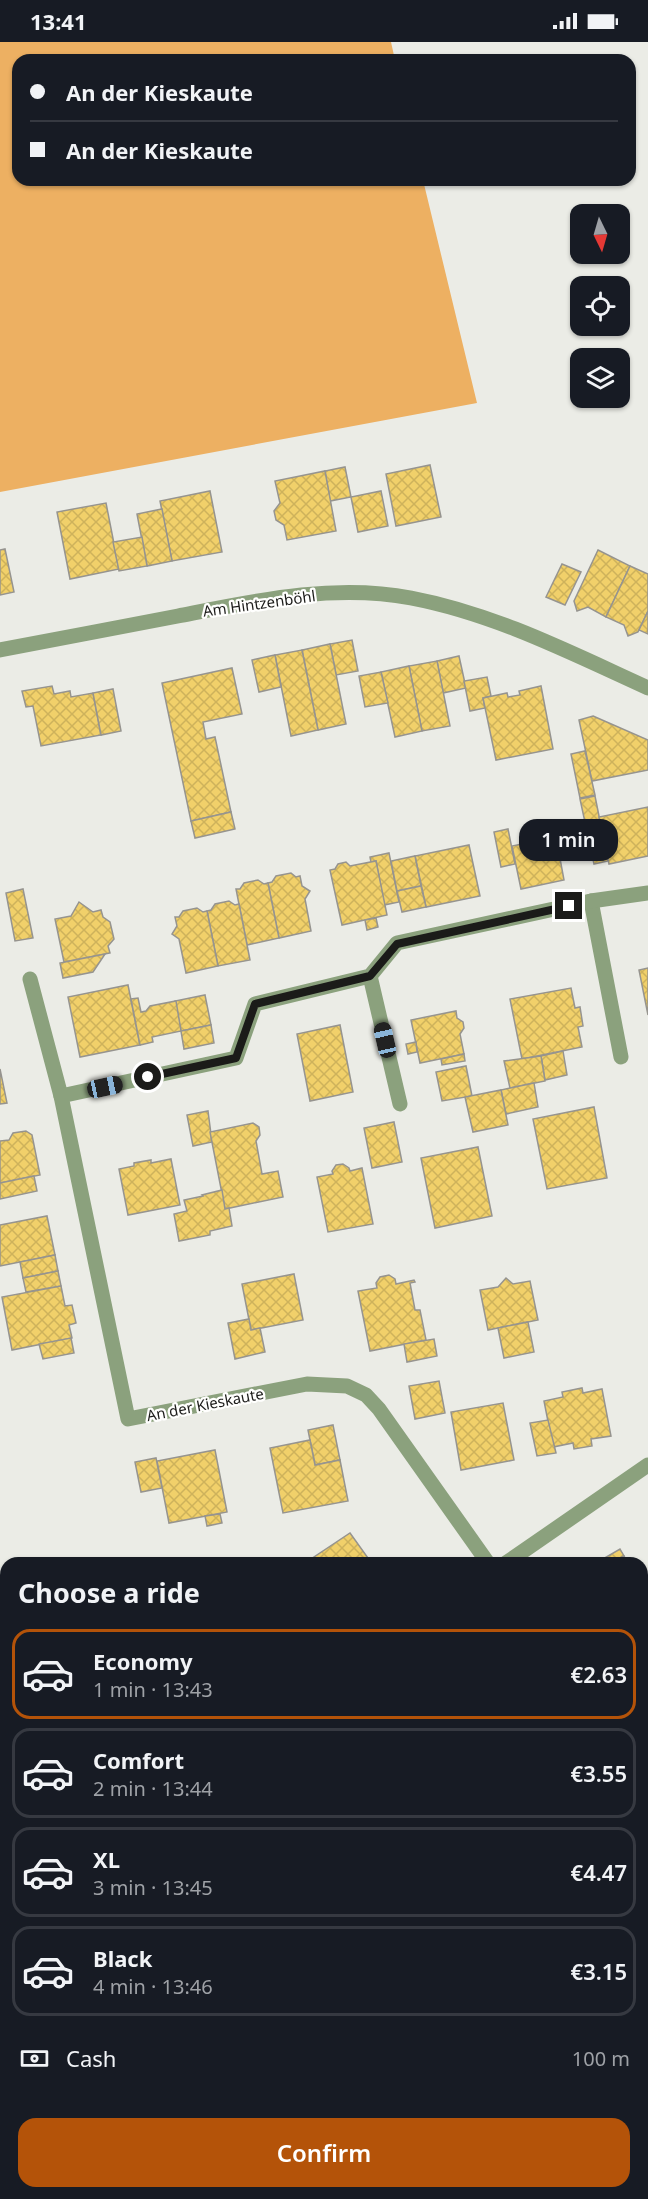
<!DOCTYPE html>
<html lang="en">
<head>
<meta charset="utf-8">
<style>
  body { margin:0; font-family:"Noto Sans",sans-serif; background:#242831; color:#f1f3f6; height:100vh; display:flex; flex-direction:column; font-size:22px; white-space:nowrap }
  * { box-sizing:border-box; margin:0 }
  p { font-size:20px; color:#9ea1a6 }
  .icon { flex:none; width:33px; height:33px; fill:none; stroke:currentColor; stroke-width:2; stroke-linecap:round; stroke-linejoin:round }
  .map { position:relative; flex:1; overflow:hidden }
  .side { position:absolute; left:0px; top:1515px; width:648px; height:642px; display:flex; flex-direction:column; background:#171b24; border-radius:18px 18px 0 0; box-shadow:0 2px 4px #0004 }
  .side>* { flex:none }
  .guide { position:absolute; left:12px; top:12px; width:624px; height:132px; border-radius:18px; box-shadow:0 2px 4px #0004; display:grid; align-content:center; height:132px; padding:0 18px; background:#171b24 }
  .needle { width:39px; rotate:175deg }
  .buttons { position:absolute; left:570px; top:162px; display:grid; gap:12px }
  .buttons a { display:grid; place-items:center; width:60px; height:60px; border-radius:12px; background:#171b24; box-shadow:0 2px 4px #0004; font-size:30px }
  .end { position:absolute; width:27px; height:27px; margin:-14px; border:8px solid #1b1b19; background:#fff; box-shadow:0 0 0 3px #fff }
  .from { border-radius:50% }
  .bubble { position:absolute; height:42px; border-radius:18px; background:#171b24; box-shadow:0 2px 4px #0004; font-size:20px; font-weight:600; line-height:42px; text-align:center }
  .car { position:absolute; width:18px; height:36px; margin:-18px -9px; border-radius:8px; box-shadow:0 0 4px 2px #0007; background:linear-gradient(#222 24%,#8ab4d8 0 40%,#222 0 76%,#8ab4d8 0 86%,#222 0) }
  .guide b { display:flex; align-items:center; gap:21px; height:57px; font-size:22px }
  .guide b+b { border-top:2px solid #363941 }
  .guide i { width:15px; height:15px; background:#f1f3f6 }
  ul { padding:0; list-style:none }
  li { display:flex; align-items:center; gap:18px; height:90px; margin:0 12px 9px; padding:0 6px; border:3px solid #363941; border-radius:18px }
  li div { flex:1 }
  li b { display:block; font-size:22px }
  li em { font-style:normal; font-weight:600 }
  li.on { border-color:#b45309 }
  li>.icon { width:54px; height:54px; stroke-width:1.5 }
  h2 { padding:0 18px; font-size:27px; line-height:72px }
  .pay { display:flex; align-items:center; gap:15px; height:66px; padding:0 18px; font-size:22px }
  .pay p { margin-inline-start:auto }
  .action { display:flex; gap:12px; margin-top:auto; padding:12px 18px }
  .action a { flex:1; height:69px; border-radius:18px; background:#b45309; color:#fff; font-size:24px; font-weight:600; line-height:69px; text-align:center }
  .status { display:flex; justify-content:space-between; align-items:center; height:42px; padding:0 30px; background:#171b24; direction:ltr }
  .status svg { height:16px; fill:currentColor }
  .map>svg:first-child { display:block }
  .green { fill:#edb062 }
  .building { fill:url(#building-cross-hatch); stroke:#96948f; stroke-width:1.5 }
  .lines { fill:none; stroke-linecap:round; stroke-linejoin:round }
  .minor { stroke:#8ba17d; stroke-width:15 }
  .route { stroke:#1b1b19; stroke-width:8 }
  .labels { text-anchor:middle; dominant-baseline:central; stroke-width:4.5; stroke-linejoin:round; paint-order:stroke }
  .street-label { font-size:15px; fill:#1b1b19; stroke:#fffffe }
</style>
</head>
<body>
<div class="status"><b>13:41</b><svg viewBox="0 0 49 12"><path d="M0 12V9h3v3zM5 12V6h3v6zM10 12V3h3v9zM15 12V0h3v12zM26 1h20v11H26zM47 4h2v5h-2z"/></svg></div>
<div class="map">
<svg width="648" height="2157" viewBox="0 0 648 2157">
  <defs>
    <pattern id="building-cross-hatch" width="8" height="8" patternUnits="userSpaceOnUse" patternTransform="scale(1.5)"><rect width="8" height="8" fill="#f1d06a"/><path d="M0 0l8 8M0 8l8-8" fill="none" stroke="#ceb25b"/></pattern>
  </defs>
  <rect width="100%" height="100%" fill="#ebece6"/>
  <g class="green">
    <path d="M0 0H391L395 18H18V138H423L477 361 0 450Z"/>
    <path d="M225 2151H519L523 2157H228Z"/>
  </g>
  <g class="building">
    <path d="M430 423 441 475 396 484 386 432Z"/>
    <path d="M345 425 351 455 330 459 325 429Z"/>
    <path d="M325 429 336 489 287 498 284 483 276 478 274 469 280 461 275 439Z"/>
    <path d="M210 449 222 510 172 519 160 459Z"/>
    <path d="M381 449 388 484 358 490 351 455Z"/>
    <path d="M106 461 119 527 70 537 57 470Z"/>
    <path d="M162 467 172 519 147 524 137 472Z"/>
    <path d="M142 495 147 524 119 529 113 500Z"/>
    <path d="M5 507 14 550 0 553V508Z"/>
    <path d="M598 508 630 524 606 575 588 565 577 569 574 559Z"/>
    <path d="M562 522 581 530 565 563 546 555Z"/>
    <path d="M630 524 648 532V569L638 590 628 594 624 583 606 575Z"/>
    <path d="M648 569V592L639 588Z"/>
    <path d="M352 598 358 629 336 633 330 602Z"/>
    <path d="M330 602 346 682 318 688 302 608Z"/>
    <path d="M302 608 318 688 291 694 275 613Z"/>
    <path d="M275 613 281 645 259 650 252 618Z"/>
    <path d="M459 614 466 646 443 651 437 619Z"/>
    <path d="M437 619 450 684 422 689 409 624Z"/>
    <path d="M409 624 422 689 395 695 381 630Z"/>
    <path d="M232 626 242 672 203 680 206 697 215 695 231 770 191 779 162 641Z"/>
    <path d="M381 630 388 661 365 665 359 634Z"/>
    <path d="M487 635 491 654 483 656 485 666 470 669 464 639Z"/>
    <path d="M52 644 54 652 70 649 71 655 93 651 101 693 41 704 33 664 26 665 22 649Z"/>
    <path d="M541 644 553 707 496 718 483 656 507 651 508 655 520 653 519 649Z"/>
    <path d="M113 647 121 689 101 693 93 651Z"/>
    <path d="M593 674 648 698V728L592 739 579 678Z"/>
    <path d="M585 709 595 753 580 756 571 712Z"/>
    <path d="M595 754 608 819 594 822 580 757Z"/>
    <path d="M648 765V814L609 822 599 775Z"/>
    <path d="M231 770 235 787 195 796 191 779Z"/>
    <path d="M508 787 515 822 501 825 494 790Z"/>
    <path d="M556 795 564 838 521 847 512 804Z"/>
    <path d="M469 803 480 854 426 865 415 814Z"/>
    <path d="M389 811 399 860 384 863 376 819 371 820 370 815Z"/>
    <path d="M415 814 421 844 397 849 391 819Z"/>
    <path d="M376 819 387 873 342 883 330 828 335 827 338 822 346 820 350 824Z"/>
    <path d="M291 831 296 835 300 834 302 844 310 849 305 857 311 889 279 896 268 841 272 840 276 834Z"/>
    <path d="M258 838 264 842 268 841 279 896 247 903 236 847H240L244 841Z"/>
    <path d="M421 844 426 865 402 870 397 849Z"/>
    <path d="M23 847 33 896 15 899 6 851Z"/>
    <path d="M229 859 235 863 239 862 250 918 218 924 207 869 211 868 215 862Z"/>
    <path d="M79 860 93 870 101 868 103 875 110 880 114 897 108 904 110 911 64 920 55 877 71 874Z"/>
    <path d="M197 866 203 870 207 869 218 924 186 931 179 897 172 892 177 884 175 875H179L183 869Z"/>
    <path d="M376 876 378 885 367 888 365 878Z"/>
    <path d="M105 912 93 930 63 936 60 921Z"/>
    <path d="M648 926V973L639 928Z"/>
    <path d="M128 943 140 1003 80 1015 68 955Z"/>
    <path d="M571 946 575 966 580 965 583 984 578 985 582 1005 522 1017 510 957Z"/>
    <path d="M205 953 211 983 181 989 175 959Z"/>
    <path d="M138 956 141 970 146 969 150 964 176 959 181 989 152 995 153 1000 140 1003 131 957Z"/>
    <path d="M456 969 457 976 463 980 464 986 460 992 464 1012 420 1021 411 978Z"/>
    <path d="M211 983 214 1001 184 1007 181 989Z"/>
    <path d="M340 983 353 1050 310 1059 297 992Z"/>
    <path d="M416 1000 417 1010 408 1012 406 1002Z"/>
    <path d="M563 1009 567 1033 545 1038 541 1014Z"/>
    <path d="M464 1012 465 1019 442 1023 441 1017Z"/>
    <path d="M541 1014 545 1039 510 1046 504 1019Z"/>
    <path d="M466 1024 472 1054 442 1059 436 1030Z"/>
    <path d="M0 1027 7 1061 0 1062Z"/>
    <path d="M534 1041 538 1065 506 1072 501 1048Z"/>
    <path d="M501 1048 508 1083 473 1090 465 1055Z"/>
    <path d="M594 1065 607 1136 547 1147 533 1077Z"/>
    <path d="M208 1069 212 1100 193 1104 187 1073Z"/>
    <path d="M394 1080 402 1120 372 1126 364 1086Z"/>
    <path d="M253 1081 259 1085 260 1093 256 1099 262 1132 278 1129 283 1155 225 1167 210 1090Z"/>
    <path d="M26 1089 32 1093 40 1133 0 1141V1099L9 1098 13 1091Z"/>
    <path d="M478 1105 492 1174 435 1186 421 1116Z"/>
    <path d="M171 1117 180 1163 128 1173 119 1127 134 1124V1121L151 1118V1121Z"/>
    <path d="M343 1122 349 1126 350 1129 362 1126 373 1182 328 1190 317 1135 333 1132 332 1129 336 1123Z"/>
    <path d="M34 1134 37 1149 0 1157V1141Z"/>
    <path d="M222 1148 225 1167 229 1166 232 1184 210 1189V1193L179 1199 174 1172 187 1169 184 1158 203 1154 202 1153Z"/>
    <path d="M47 1174 55 1213 0 1224V1183Z"/>
    <path d="M55 1213 58 1229 23 1236 20 1220Z"/>
    <path d="M58 1229 61 1244 26 1250 23 1236Z"/>
    <path d="M294 1232 303 1278 251 1288 242 1242Z"/>
    <path d="M389 1233 395 1237 396 1242 414 1238 415 1240 410 1241 415 1268H420L426 1298 370 1309 358 1249 377 1246 376 1241 380 1235Z"/>
    <path d="M506 1236 513 1242 530 1239 538 1278 488 1288 480 1248 498 1245Z"/>
    <path d="M61 1244 65 1264 72 1263 76 1281 69 1283 72 1296 12 1308 2 1255Z"/>
    <path d="M249 1277 251 1288 260 1286 265 1310 235 1317 228 1281Z"/>
    <path d="M528 1280 534 1310 504 1316 498 1286Z"/>
    <path d="M71 1296 74 1311 43 1317 39 1302Z"/>
    <path d="M434 1297 437 1314 407 1320 404 1302Z"/>
    <path d="M439 1339 445 1371 415 1377 409 1344Z"/>
    <path d="M582 1346 583 1351 602 1347 611 1394 591 1397 592 1404 574 1407 573 1401 553 1405 544 1359 563 1355 562 1350Z"/>
    <path d="M503 1361 514 1418 461 1428 451 1370Z"/>
    <path d="M548 1378 556 1411 537 1414 530 1381Z"/>
    <path d="M333 1383 340 1418 315 1423 308 1388Z"/>
    <path d="M310 1398 315 1423 340 1418 348 1459 283 1471 270 1406Z"/>
    <path d="M215 1408 227 1470 169 1481 157 1419Z"/>
    <path d="M156 1416 162 1446 141 1450 135 1420Z"/>
    <path d="M220 1472 222 1481 207 1484 205 1474Z"/>
    <path d="M350 1491 368 1516 361 1521H305Z"/>
    <path d="M620 1507 624 1514 611 1521H596Z"/>
    <path d="M624 1514 628 1521H611Z"/>
    <path d="M0 1564 6 1571V1636L0 1641Z"/>
    <path d="M0 1648 6 1678V1710L0 1712Z"/>
    <path d="M646 1688 648 1691V1763L642 1767V1690Z"/>
    <path d="M3 1785 6 1802V1817L0 1818V1786Z"/>
    <path d="M6 1906V1949L0 1950V1908Z"/>
    <path d="M6 2025V2043L0 2044V2026Z"/>
  </g>
  <g class="lines">
    <g class="minor">
      <path d="M0 608C59 597 119 585 178 574 254 559 334 541 411 556 495 572 571 611 648 646"/>
      <path d="M591 859 621 1015"/>
      <path d="M370 934 400 1062"/>
      <path d="M30 937 61 1054"/>
      <path d="M488 1521 379 1367 366 1353 347 1344 307 1342 128 1377 61 1054 236 1016 255 962 370 934 397 901 591 859 648 851"/>
      <path d="M506 1521 648 1423"/>
      <path d="M0 1744 6 1743"/>
      <path d="M547 2151 551 2157"/>
    </g>
  </g>
  <g class="lines">
    <path class="route" d="M148 1035 236 1016 255 962 370 934 397 902 569 864"/>
  </g>
  <g class="labels">
    <g class="street-label">
      <text transform="translate(259 561) rotate(-8)">Am Hintzenböhl</text>
      <text transform="translate(205 1362) rotate(-11)">An der Kieskaute</text>
    </g>
  </g>
</svg>
<div class="buttons">
<a><svg class="needle" viewBox="-14 -14 28 28"><path d="M0-13l5 13h-10z" fill="#e53935"/><path d="M0 13l5-13h-10z" fill="#9ea1a6"/></svg></a>
<a><svg class="icon" aria-label="locate" viewBox="0 0 24 24"><circle cx="12" cy="12" r="6"/><path d="M12 2v4M12 18v4M2 12h4M18 12h4"/></svg></a>
<a><svg class="icon" aria-label="layers" viewBox="0 0 24 24"><path d="M12 4l9 5-9 5-9-5zM3 14l9 5 9-5"/></svg></a>
</div>
<i class="end from" style="left:148px;top:1035px"></i>
<i class="end" style="left:569px;top:864px"></i>
<div class="bubble" style="left:519px;top:777px;width:99px">1 min</div>
<i class="car" style="left:385px;top:998px;rotate:347deg"></i>
<i class="car" style="left:105px;top:1045px;rotate:78deg"></i>
<div class="guide">
<b><i class="from"></i>An der Kieskaute</b>
<b><i></i>An der Kieskaute</b>
</div>
<section class="side">
<h2>Choose a ride</h2>
<ul>
<li class="on"><svg class="icon" aria-label="car" viewBox="0 0 24 24"><path d="M5 17H2v-5l4-1 3-4h7l3 4 3 1v5h-3M9 17h6M6 11h13"/><circle cx="7" cy="17" r="2"/><circle cx="17" cy="17" r="2"/></svg><div><b>Economy</b><p>1 min · 13:43</p></div><em>€2.63</em></li>
<li><svg class="icon" aria-label="car" viewBox="0 0 24 24"><path d="M5 17H2v-5l4-1 3-4h7l3 4 3 1v5h-3M9 17h6M6 11h13"/><circle cx="7" cy="17" r="2"/><circle cx="17" cy="17" r="2"/></svg><div><b>Comfort</b><p>2 min · 13:44</p></div><em>€3.55</em></li>
<li><svg class="icon" aria-label="car" viewBox="0 0 24 24"><path d="M5 17H2v-5l4-1 3-4h7l3 4 3 1v5h-3M9 17h6M6 11h13"/><circle cx="7" cy="17" r="2"/><circle cx="17" cy="17" r="2"/></svg><div><b>XL</b><p>3 min · 13:45</p></div><em>€4.47</em></li>
<li><svg class="icon" aria-label="car" viewBox="0 0 24 24"><path d="M5 17H2v-5l4-1 3-4h7l3 4 3 1v5h-3M9 17h6M6 11h13"/><circle cx="7" cy="17" r="2"/><circle cx="17" cy="17" r="2"/></svg><div><b>Black</b><p>4 min · 13:46</p></div><em>€3.15</em></li>
</ul>
<div class="pay"><svg class="icon" aria-label="cash" viewBox="0 0 24 24"><path d="M3 7h18v10H3z"/><circle cx="12" cy="12" r="2"/></svg>Cash<p>100 m</p></div>
<div class="action"><a>Confirm</a></div>
</section>
</div>
</body>
</html>
